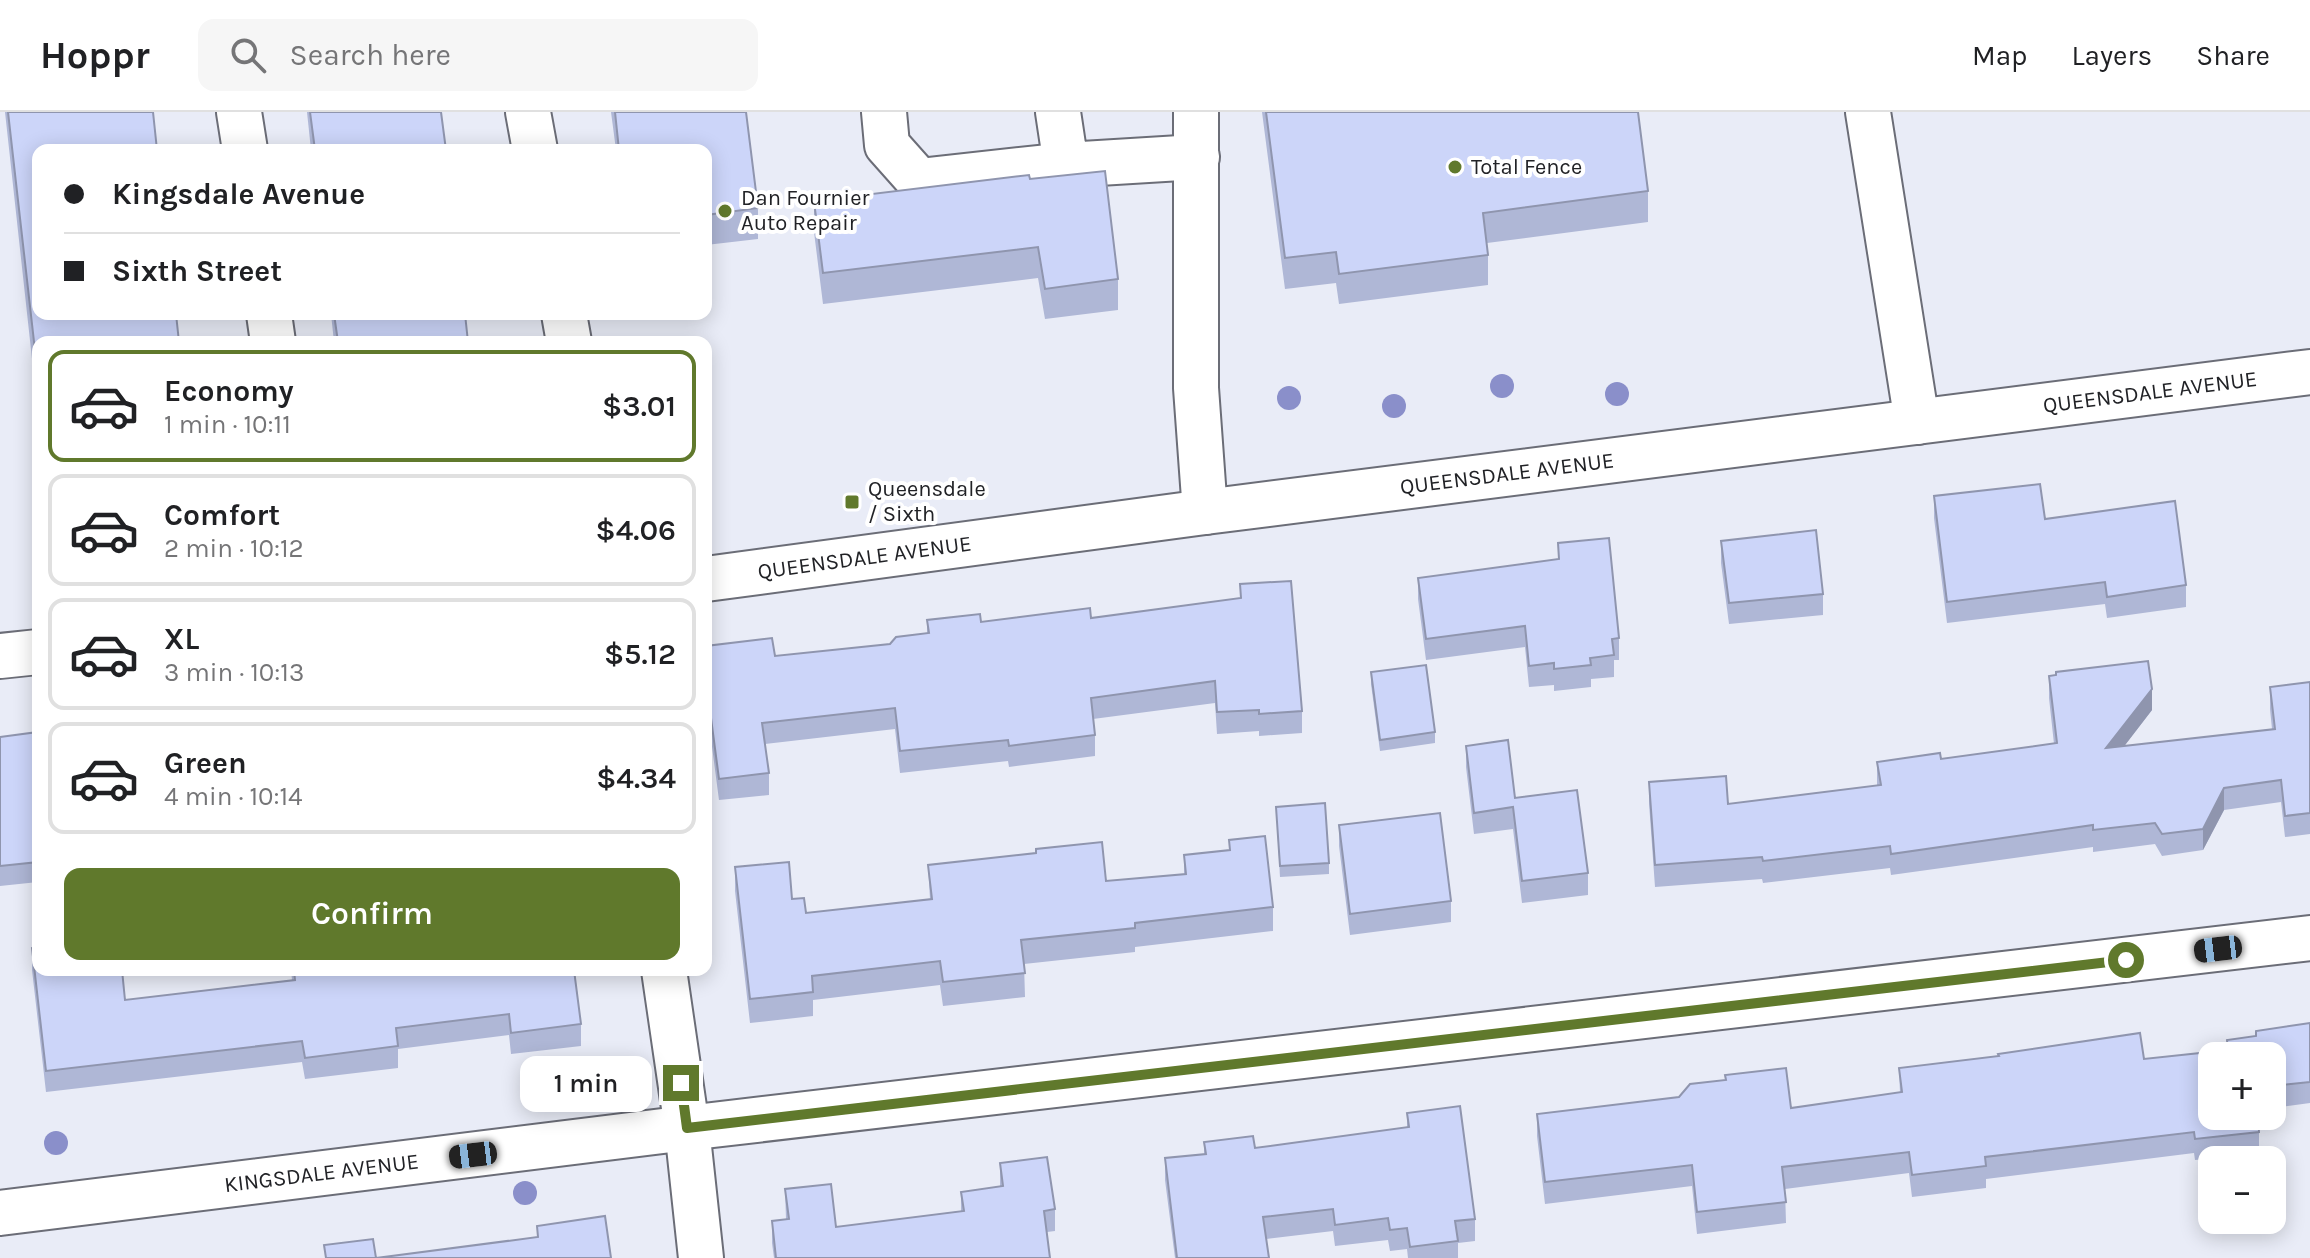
<!DOCTYPE html>
<html lang="en">
<head>
<meta charset="utf-8">
<style>
  body { margin:0; font-family:Karla,sans-serif; background:#f6f6f6; color:#202124; height:100vh; display:flex; flex-direction:column; font-size:30px; white-space:nowrap }
  * { box-sizing:border-box; margin:0 }
  p { font-size:26px; color:#757577 }
  .icon { flex:none; width:44px; height:44px; fill:none; stroke:currentColor; stroke-width:2; stroke-linecap:round; stroke-linejoin:round }
  .map { position:relative; flex:1; overflow:hidden }
  .details { position:absolute; left:32px; top:224px; width:680px; height:640px; display:flex; flex-direction:column; background:#fff; border-radius:16px; box-shadow:0 4px 20px #0003 }
  .details>* { flex:none }
  .top-card { position:absolute; left:32px; top:32px; width:680px; height:176px; border-radius:16px; box-shadow:0 4px 20px #0003; display:grid; align-content:center; height:176px; padding:0 32px; background:#fff }
  .tools { position:absolute; left:2198px; top:930px; display:grid; gap:16px }
  .tools a { display:grid; place-items:center; width:88px; height:88px; border-radius:16px; background:#fff; box-shadow:0 4px 20px #0003; font-size:40px }
  .end { position:absolute; width:36px; height:36px; margin:-18px; border:10px solid #60792c; background:#fff; box-shadow:0 0 0 4px #fff }
  .from { border-radius:50% }
  .bubble { position:absolute; height:56px; border-radius:16px; background:#fff; box-shadow:0 4px 20px #0003; font-size:26px; font-weight:600; line-height:56px; text-align:center }
  .car { position:absolute; width:24px; height:48px; margin:-24px -12px; border-radius:10px; box-shadow:0 0 6px 2px #0007; background:linear-gradient(#222 24%,#8ab4d8 0 40%,#222 0 76%,#8ab4d8 0 86%,#222 0) }
  .top-card b { display:flex; align-items:center; gap:28px; height:76px; font-size:30px }
  .top-card b+b { border-top:2px solid #e0e0e0 }
  .top-card i { width:20px; height:20px; background:#202124 }
  ul { padding:14px 0 0; list-style:none }
  li { display:flex; align-items:center; gap:24px; height:112px; margin:0 16px 12px; padding:0 16px; border:4px solid #e0e0e0; border-radius:16px }
  li div { flex:1 }
  li b { display:block; font-size:30px }
  li em { font-style:normal; font-weight:600 }
  li.on { border-color:#60792c }
  li>.icon { width:72px; height:72px; stroke-width:1.5 }
  .button { display:flex; gap:16px; margin-top:auto; padding:16px 32px }
  .button a { flex:1; height:92px; border-radius:16px; background:#60792c; color:#fff; font-size:32px; font-weight:600; line-height:92px; text-align:center }
  header { display:flex; align-items:center; gap:48px; box-sizing:border-box; height:112px; padding:0 40px; background:#fff; border-bottom:2px solid #e0e0e0 }
  header strong { font-size:38px }
  nav { display:flex; gap:44px; margin-inline-start:auto; font-size:28px }
  .search { width:560px; height:72px; background:#f6f6f6; display:flex; align-items:center; gap:20px; box-sizing:border-box; padding:0 28px; border-radius:16px; color:#757577; font-size:30px }
  .map>svg:first-child { display:block }
  .lines { fill:none; stroke-linecap:round; stroke-linejoin:round }
  .minor-casing { stroke:#6b6d77; stroke-width:48 }
  .minor { stroke:#fff; stroke-width:44 }
  .tree { fill:#8a8fca }
  .wall { fill:#afb7d6 }
  .shaded-wall { fill:#8f95ae }
  .building { fill:#ccd5f9; stroke:#8f95ae; stroke-width:2 }
  .route { stroke:#60792c; stroke-width:10 }
  .poi-dot { fill:#60792c; stroke:#fff; stroke-width:3 }
  .labels { text-anchor:middle; dominant-baseline:central; stroke-width:8; stroke-linejoin:round; paint-order:stroke }
  .poi-label { font-size:22px; fill:#212226; stroke:#fff; text-anchor:start }
  .street-label { font-size:22px; fill:#212226; stroke:#fff }
</style>
</head>
<body>
<header>
<strong>Hoppr</strong>
<div class="search"><svg class="icon" aria-label="search" viewBox="0 0 24 24"><circle cx="10" cy="10" r="6"/><path d="M15 15l6 6"/></svg>Search here</div>
<nav><a>Map</a><a>Layers</a><a>Share</a></nav>
</header>
<div class="map">
<svg width="2310" height="1146" viewBox="0 0 2310 1146">
  <rect width="100%" height="100%" fill="#e9ecf7"/>
  <g class="lines">
    <g class="minor-casing">
      <g id="minor">
        <path d="M239 0 245 38"/>
        <path d="M528 0 535 38"/>
        <path d="M884 0 887 33 919 69 1066 53"/>
        <path d="M1058 0 1066 53 1197 45"/>
        <path d="M1196 0V276L1205 400"/>
        <path d="M1868 0 1917 310"/>
        <path d="M269 202 273 230"/>
        <path d="M564 202 569 230"/>
        <path id="s1" d="M706 467 1205 400 2310 260"/>
        <path d="M0 544 38 540"/>
        <path d="M664 858 687 1016 701 1146"/>
        <path id="s2" d="M0 1101 687 1016 2310 826"/>
      </g>
    </g>
    <use href="#minor" class="minor"/>
  </g>
  <g class="tree">
    <circle cx="1502" cy="274" r="12"/>
    <circle cx="1617" cy="282" r="12"/>
    <circle cx="1289" cy="286" r="12"/>
    <circle cx="1394" cy="294" r="12"/>
    <circle cx="56" cy="1031" r="12"/>
    <circle cx="525" cy="1081" r="12"/>
  </g>
  <g class="wall">
    <path d="M5 0H153L38 230V335L34 296V265Z"/>
    <path d="M307 0H441L446 38H311Z"/>
    <path d="M611 0H746L758 96V127L706 133V38H616Z"/>
    <path d="M1262 0H1638L1648 79V110L1487 131 1488 143V173L1339 192 1336 171 1285 177Z"/>
    <path d="M1030 67 1118 167V198L1045 207 1038 166 823 192 814 120V89Z"/>
    <path d="M331 202H465L468 230H334Z"/>
    <path d="M1934 384 2045 407 2186 473V495L2107 506 2105 492 1947 511 1934 406Z"/>
    <path d="M1721 429 1823 482V503L1729 512 1721 451Z"/>
    <path d="M1558 431 1619 526V548H1614V565L1591 567V575L1554 579V573L1529 575 1525 535 1426 548 1418 487V466L1558 447Z"/>
    <path d="M1240 472 1302 599V621L1259 624V619L1217 622 1215 591 1093 607 1095 623V644L1009 655 1008 649 900 661 895 617 765 632 769 661V683L719 688 706 589V534L775 544 890 532 927 521V508L981 510 1091 506 1240 486Z"/>
    <path d="M1371 560 1435 620V631L1380 639 1371 572Z"/>
    <path d="M2049 564 2152 598 2124 634 2272 617 2270 597V575L2310 570V722L2285 725 2281 690 2224 698 2203 738 2162 744 2155 732 2093 740V735L1891 763 1890 756 1763 771 1762 767 1655 775 1649 691V670L1728 692 1877 674V650L1941 647 2054 632 2049 586Z"/>
    <path d="M38 620V770L0 774V625Z"/>
    <path d="M1466 634 1588 761V783L1522 791 1513 717 1474 722 1466 655Z"/>
    <path d="M1276 695 1329 751V762L1280 765Z"/>
    <path d="M1339 713 1451 789V810L1350 823 1339 734Z"/>
    <path d="M1229 728 1273 795V819L1135 835V840L1024 852 1025 885 943 894 940 873 813 888V904L750 911 735 779V755L792 787 806 801 930 787 928 753 1106 769 1184 762V743L1229 738Z"/>
    <path d="M32 836 125 888 292 868 291 858H581V861L575 862 581 912V934L511 942 509 923 398 937V956L305 967 302 950 46 980 32 858Z"/>
    <path d="M2310 911V991L2272 996V944H2212L2259 1020V1042L2195 1048 2194 1041 1986 1067V1076L1912 1085 1909 1061 1785 1077 1786 1111 1697 1122 1692 1074 1545 1092 1537 1024V1002L1679 985 1791 996 1900 981 1899 956 2144 947 2227 938V928L2256 924Z"/>
    <path d="M1407 1001 1475 1107V1129L1458 1131V1146H1408L1407 1137 1390 1139 1388 1128 1335 1134 1333 1119 1266 1127 1269 1146H1175L1165 1068V1046L1204 1042V1030L1255 1036 1407 1016Z"/>
    <path d="M1000 1051 1055 1097V1119L1047 1120 1050 1146H774L772 1131V1109L786 1107 785 1077 836 1115 961 1099V1080L1000 1075Z"/>
  </g>
  <g class="shaded-wall">
    <path d="M2152 577V598L2106 658V636Z"/>
    <path d="M2224 676V698L2203 738V717Z"/>
  </g>
  <g class="building">
    <path d="M8 0H153L157 38H38V202H176L179 230H38V304L34 265H38Z"/>
    <path d="M310 0H441L446 38H315Z"/>
    <path d="M615 0H746L758 96 706 103V38H619Z"/>
    <path d="M1266 0H1638L1648 79 1483 101 1488 143 1339 162 1336 140 1285 146Z"/>
    <path d="M1105 59 1118 167 1045 177 1038 135 823 161 814 89 1029 63 1030 67Z"/>
    <path d="M334 202H465L468 230H338Z"/>
    <path d="M2040 372 2045 407 2175 389 2186 473 2107 485 2105 470 1947 490 1934 384Z"/>
    <path d="M1816 418 1823 482 1729 491 1721 429Z"/>
    <path d="M1609 426 1619 526 1612 527 1614 543 1590 546 1591 553 1554 557V551L1529 554 1525 514 1426 527 1418 466 1559 447 1558 431Z"/>
    <path d="M1291 469 1302 599 1259 602V598L1217 600 1215 569 1091 586 1095 623 1009 634 1008 628 900 639 895 596 762 611 769 661 719 667 706 568V534L772 526 775 544 890 532 896 525 929 521 927 508 980 502 981 510 1090 496 1091 506 1241 486 1240 472Z"/>
    <path d="M2148 549 2152 577 2106 636 2275 617 2270 575 2310 570V701L2285 704 2281 668 2224 676 2203 717 2162 722 2155 711 2093 718V713L1891 742 1890 734 1763 749 1762 745 1655 753 1649 670 1726 664 1728 692 1881 673 1877 650 1940 641 1941 647 2057 631 2049 564 2056 563V560Z"/>
    <path d="M1426 553 1435 620 1380 628 1371 560Z"/>
    <path d="M38 620V750L0 754V625Z"/>
    <path d="M1508 628 1515 686 1577 678 1588 761 1522 769 1513 695 1474 701 1466 634Z"/>
    <path d="M1325 691 1329 751 1280 754 1276 695Z"/>
    <path d="M1440 701 1451 789 1350 802 1339 713Z"/>
    <path d="M1265 724 1273 795 1135 811V816L1021 828 1025 861 943 870 940 849 812 864 813 880 750 887 735 755 789 750 792 787 804 786 806 801 932 787 928 753 1036 741V737L1102 730 1106 769 1186 762 1184 743 1230 738 1229 728Z"/>
    <path d="M38 835V858H122L125 888 295 868 294 858H574L581 912 511 921 509 902 396 916 398 934 305 946 302 929 46 959 32 836Z"/>
    <path d="M2310 911V970L2272 974V944H2212V1004H2258L2259 1020 2195 1027 2194 1020 1985 1045 1986 1054 1912 1063 1909 1040 1782 1055 1786 1090 1697 1100 1692 1053 1545 1070 1537 1002 1679 985 1690 972 1726 968 1725 963 1786 956 1791 996 1902 980 1899 956 1999 944 1998 942 2140 921 2144 947 2228 938 2227 928 2256 924V919Z"/>
    <path d="M1460 994 1475 1107 1455 1109 1458 1129 1410 1135 1407 1116 1390 1118 1388 1106 1335 1113 1333 1097 1263 1105 1269 1146H1177L1165 1046 1206 1042 1204 1030 1253 1024 1255 1036 1409 1015 1407 1001Z"/>
    <path d="M1047 1045 1055 1097 1044 1099 1050 1146H776L772 1109 789 1107 785 1077 831 1072 836 1115 964 1099 961 1080 1003 1074 1000 1051Z"/>
    <path d="M605 1104 611 1146H326L324 1133 373 1127 376 1146 538 1125 537 1114Z"/>
  </g>
  <g class="lines">
    <path class="route" d="M681 971 687 1016 2126 848"/>
  </g>
  <g class="poi-dot">
    <circle cx="1455" cy="55" r="8"/>
    <circle cx="725" cy="99" r="8"/>
    <rect x="844" y="382" width="16" height="16" rx="4"/>
  </g>
  <g class="labels">
    <g class="poi-label">
      <text x="1471" y="55">Total Fence</text>
      <text x="741" y="86">Dan Fournier<tspan x="741" dy="25">Auto Repair</tspan></text>
      <text x="868" y="377">Queensdale<tspan x="868" dy="25">/ Sixth</tspan></text>
    </g>
    <g class="street-label">
      <text stroke="none"><textPath href="#s1" startOffset="1456">QUEENSDALE AVENUE</textPath></text>
      <text stroke="none"><textPath href="#s1" startOffset="808">QUEENSDALE AVENUE</textPath></text>
      <text stroke="none"><textPath href="#s1" startOffset="160">QUEENSDALE AVENUE</textPath></text>
      <text stroke="none"><textPath href="#s2" startOffset="324">KINGSDALE AVENUE</textPath></text>
    </g>
  </g>
</svg>
<div class="tools">
<a>+</a>
<a>−</a>
</div>
<i class="end from" style="left:2126px;top:848px"></i>
<i class="end" style="left:681px;top:971px"></i>
<div class="bubble" style="left:520px;top:944px;width:132px">1 min</div>
<i class="car" style="left:2218px;top:837px;rotate:263deg"></i>
<i class="car" style="left:473px;top:1043px;rotate:263deg"></i>
<div class="top-card">
<b><i class="from"></i>Kingsdale Avenue</b>
<b><i></i>Sixth Street</b>
</div>
<section class="details">
<ul>
<li class="on"><svg class="icon" aria-label="car" viewBox="0 0 24 24"><path d="M5 17H2v-5l4-1 3-4h7l3 4 3 1v5h-3M9 17h6M6 11h13"/><circle cx="7" cy="17" r="2"/><circle cx="17" cy="17" r="2"/></svg><div><b>Economy</b><p>1 min · 10:11</p></div><em>$3.01</em></li>
<li><svg class="icon" aria-label="car" viewBox="0 0 24 24"><path d="M5 17H2v-5l4-1 3-4h7l3 4 3 1v5h-3M9 17h6M6 11h13"/><circle cx="7" cy="17" r="2"/><circle cx="17" cy="17" r="2"/></svg><div><b>Comfort</b><p>2 min · 10:12</p></div><em>$4.06</em></li>
<li><svg class="icon" aria-label="car" viewBox="0 0 24 24"><path d="M5 17H2v-5l4-1 3-4h7l3 4 3 1v5h-3M9 17h6M6 11h13"/><circle cx="7" cy="17" r="2"/><circle cx="17" cy="17" r="2"/></svg><div><b>XL</b><p>3 min · 10:13</p></div><em>$5.12</em></li>
<li><svg class="icon" aria-label="car" viewBox="0 0 24 24"><path d="M5 17H2v-5l4-1 3-4h7l3 4 3 1v5h-3M9 17h6M6 11h13"/><circle cx="7" cy="17" r="2"/><circle cx="17" cy="17" r="2"/></svg><div><b>Green</b><p>4 min · 10:14</p></div><em>$4.34</em></li>
</ul>
<div class="button"><a>Confirm</a></div>
</section>
</div>
</body>
</html>
